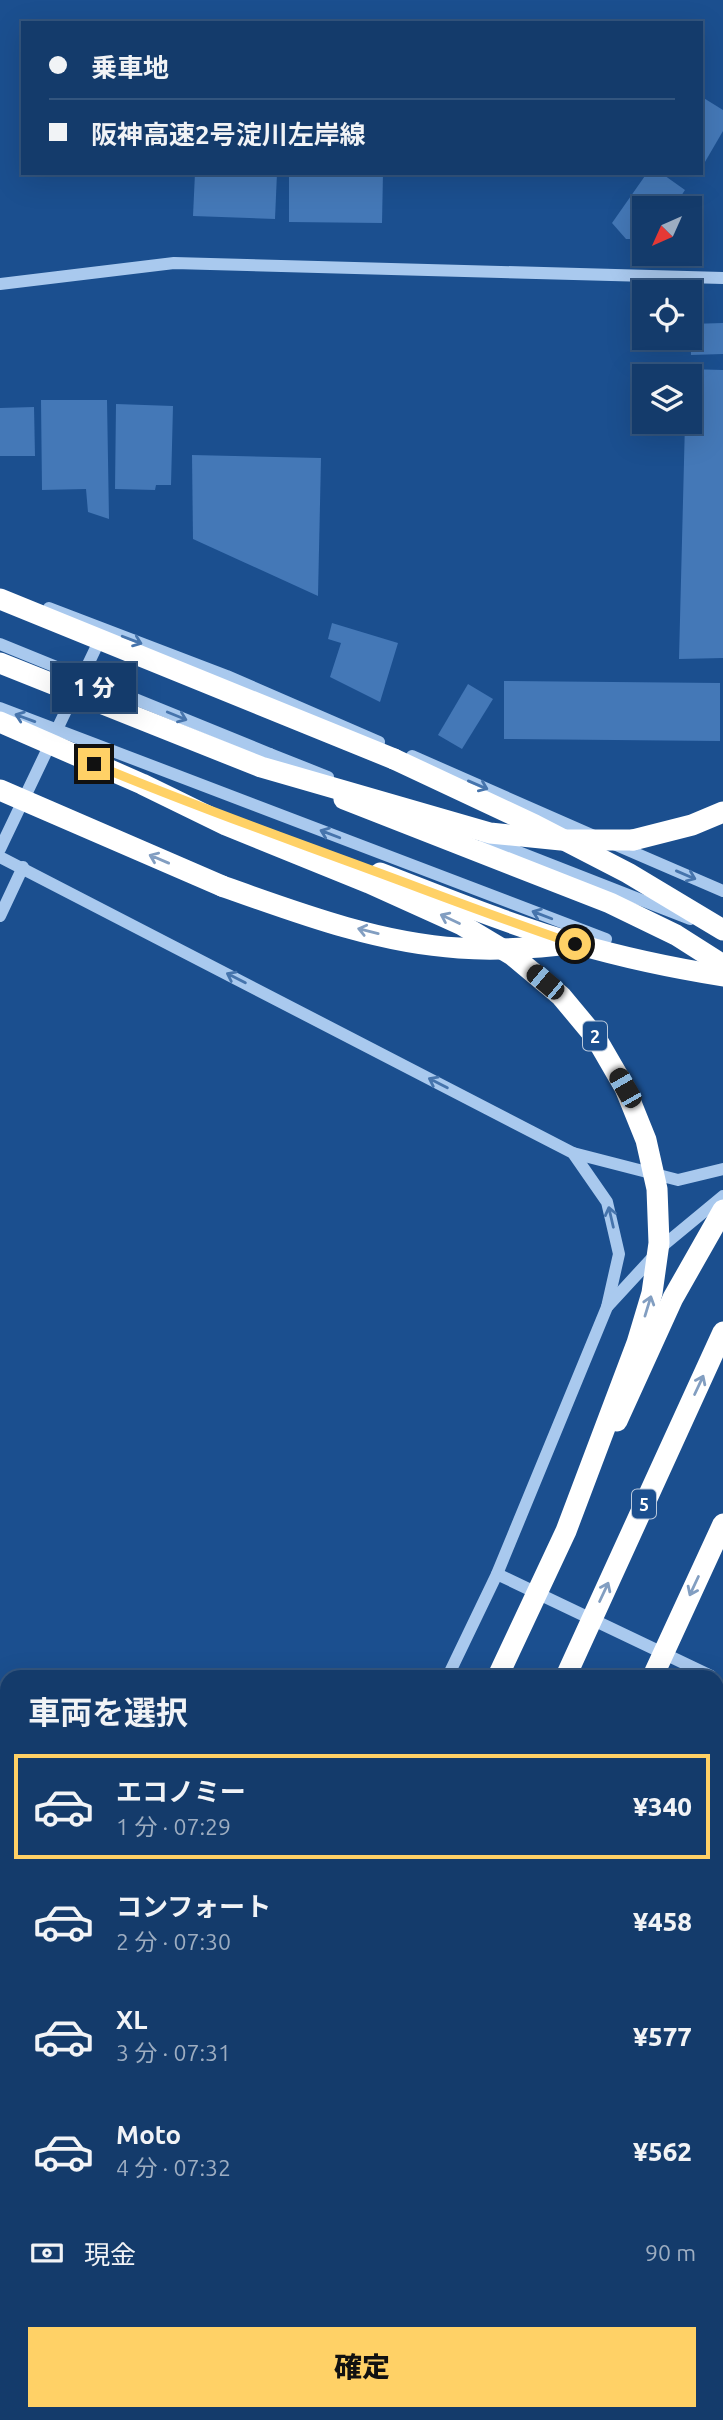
<!DOCTYPE html>
<html lang="ja">
<head>
<meta charset="utf-8">
<style>
  body { margin:0; font-family:Ubuntu,"Noto Sans JP",sans-serif; background:#1d4271; color:#f1f3f6; height:100vh; display:flex; flex-direction:column; font-size:26px; white-space:nowrap }
  * { box-sizing:border-box; margin:0 }
  p { font-size:23px; color:#9dadc1 }
  .icon { flex:none; width:38px; height:38px; fill:none; stroke:currentColor; stroke-width:2; stroke-linecap:round; stroke-linejoin:round }
  .map { position:relative; flex:1; overflow:hidden }
  .side { position:absolute; left:0px; top:1670px; width:724px; height:751px; display:flex; flex-direction:column; background:#143b6b; border-radius:21px 21px 0 0; box-shadow:0 7px 28px #0002,0 0 0 2px #33557e }
  .side>* { flex:none }
  .banner { position:absolute; left:21px; top:21px; width:682px; height:154px; border-radius:0px; box-shadow:0 7px 28px #0002,0 0 0 2px #33557e; display:grid; align-content:center; height:154px; padding:0 28px; background:#143b6b }
  .needle { width:46px; rotate:225deg }
  .tools { position:absolute; left:632px; top:196px; display:grid; gap:14px }
  .tools a { display:grid; place-items:center; width:70px; height:70px; border-radius:0px; background:#143b6b; box-shadow:0 7px 28px #0002,0 0 0 2px #33557e; font-size:35px }
  .end { position:absolute; width:32px; height:32px; margin:-16px; border:9px solid #ffd166; background:#111; box-shadow:0 0 0 4px #111 }
  .from { border-radius:50% }
  .bubble { position:absolute; height:49px; border-radius:0px; background:#143b6b; box-shadow:0 7px 28px #0002,0 0 0 2px #33557e; font-size:23px; font-weight:800; line-height:49px; text-align:center }
  .car { position:absolute; width:21px; height:42px; margin:-21px -10px; border-radius:9px; box-shadow:0 0 5px 2px #0007; background:linear-gradient(#222 24%,#8ab4d8 0 40%,#222 0 76%,#8ab4d8 0 86%,#222 0) }
  .banner b { display:flex; align-items:center; gap:24px; height:66px; font-size:26px }
  .banner b+b { border-top:2px solid #33557e }
  .banner i { width:18px; height:18px; background:#f1f3f6 }
  ul { padding:0; list-style:none }
  li { display:flex; align-items:center; gap:21px; height:105px; margin:0 14px 10px; padding:0 14px; border:4px solid transparent; border-radius:0px }
  li div { flex:1 }
  li b { display:block; font-size:26px }
  li em { font-style:normal; font-weight:800 }
  li.on { border-color:#ffd166 }
  li>.icon { width:63px; height:63px; stroke-width:1.5 }
  h2 { padding:0 28px; font-size:32px; line-height:84px }
  .pay { display:flex; align-items:center; gap:18px; height:77px; padding:0 28px; font-size:26px }
  .pay p { margin-inline-start:auto }
  .primary-button { display:flex; gap:14px; margin-top:auto; padding:14px 28px }
  .primary-button a { flex:1; height:80px; border-radius:0px; background:#ffd166; color:#111; font-size:28px; font-weight:800; line-height:80px; text-align:center }
  .map>svg:first-child { display:block }
  .building { fill:#4478b7 }
  .lines { fill:none; stroke-linecap:round; stroke-linejoin:round }
  .minor { stroke:#a9c9ee; stroke-width:12 }
  .highway { stroke:#fff; stroke-width:21 }
  .minor-bridge { stroke:#a9c9ee; stroke-width:12 }
  .highway-bridge { stroke:#fff; stroke-width:21 }
  .oneway { stroke:#4674ac }
  .oneway2 { stroke:#829ec1 }
  .route { stroke:#ffd166; stroke-width:9 }
  .labels { text-anchor:middle; dominant-baseline:central; stroke-width:5; stroke-linejoin:round; paint-order:stroke }
  .shield { fill:#1b4f8f; stroke:#bbcadd; stroke-width:2 }
  .shield-label { font-size:18px; font-weight:bold; fill:#fff }
</style>
</head>
<body>
<div class="map">
<svg width="723" height="2420" viewBox="0 0 723 2420">
  <rect width="100%" height="100%" fill="#1b4f8f"/>
  <g class="building">
    <path d="M702 97 723 110V131L702 167Z"/>
    <path d="M195 173H277L275 219 193 216Z"/>
    <path d="M289 173H383L382 223 289 222Z"/>
    <path d="M647 173H661L685 190 673 208H644V239H626L612 223Z"/>
    <path d="M723 323V354L691 355 690 324Z"/>
    <path d="M687 369 723 370V658L679 659 685 422H690V376H686Z"/>
    <path d="M41 400H107L109 519 88 512 86 489 42 490Z"/>
    <path d="M116 404 173 406 171 485H156L155 490 115 489Z"/>
    <path d="M34 407 35 456H0V408Z"/>
    <path d="M192 455 321 458 318 596 193 539Z"/>
    <path d="M332 623 398 643 380 702 330 677 341 643 328 639Z"/>
    <path d="M504 681 720 683V741L504 739Z"/>
    <path d="M468 684 493 699 462 749 438 735Z"/>
    <path d="M723 2249V2402L718 2399V2260Z"/>
  </g>
  <g class="lines">
    <g class="minor">
      <path d="M0 284 174 263 723 278"/>
      <path d="M49 608 227 676 379 742"/>
      <path d="M270 754 328 777"/>
      <path d="M412 756 594 836"/>
      <path d="M485 839 690 919"/>
      <path d="M614 844 723 891"/>
      <path d="M0 849 102 635"/>
      <path d="M0 857 573 1153 607 1202 619 1254 607 1307 497 1574 448 1676"/>
      <path d="M0 916 23 867"/>
      <path d="M573 1153 678 1180 723 1169"/>
      <path d="M607 1307 665 1244 723 1196"/>
      <path d="M497 1574 711 1676"/>
      <path d="M718 1852 723 1841"/>
      <path d="M623 2413 636 2420"/>
      <path d="M105 2420 108 2413"/>
      <path d="M463 2420 466 2413"/>
    </g>
    <g class="highway">
      <path d="M394 759 535 825 628 873 723 930"/>
      <path d="M344 799 610 903 676 935 723 965"/>
      <path d="M633 840 692 825 723 812"/>
      <path d="M222 886C298 913 378 943 459 948 498 951 537 948 576 943"/>
      <path d="M617 1421 673 1298 723 1210"/>
      <path d="M718 1712 723 1700"/>
      <path d="M153 2420 157 2413"/>
      <path d="M227 2420 230 2413"/>
      <path d="M310 2420 313 2413"/>
      <path d="M391 2420 394 2413"/>
    </g>
    <g class="minor-bridge">
      <path d="M0 644 270 754"/>
      <path d="M0 708 606 939"/>
    </g>
    <g class="highway-bridge">
      <path d="M0 599 394 759"/>
      <path d="M0 663 261 767 490 833 561 840H633"/>
      <path d="M0 722 142 784 226 825 369 883 462 925 512 955 561 996 596 1038 625 1088 646 1140 657 1189 659 1243 652 1293 637 1343 566 1531 498 1676"/>
      <path d="M0 790 222 886"/>
      <path d="M380 873C445 898 510 925 577 944 625 958 673 968 723 976"/>
      <path d="M566 1676 723 1332"/>
      <path d="M653 1676 723 1524"/>
    </g>
  </g>
  <defs><path id="oneway-shaft" d="M-6 0H5M1.5-3L5.5 0L1.5 3" fill="none" stroke-width="1.6" stroke-linecap="round" stroke-linejoin="round" transform="scale(1.75)"/></defs>
  <g class="oneway">
    <use href="#oneway-shaft" transform="translate(132 640) rotate(21)"/>
    <use href="#oneway-shaft" transform="translate(177 716) rotate(22)"/>
    <use href="#oneway-shaft" transform="translate(25 718) rotate(-160)"/>
    <use href="#oneway-shaft" transform="translate(478 785) rotate(23)"/>
    <use href="#oneway-shaft" transform="translate(330 834) rotate(-159)"/>
    <use href="#oneway-shaft" transform="translate(686 875) rotate(23)"/>
    <use href="#oneway-shaft" transform="translate(542 915) rotate(-159)"/>
    <use href="#oneway-shaft" transform="translate(236 978) rotate(-153)"/>
    <use href="#oneway-shaft" transform="translate(438 1083) rotate(-153)"/>
    <use href="#oneway-shaft" transform="translate(611 1217) rotate(-103)"/>
  </g>
  <g class="oneway2">
    <use href="#oneway-shaft" transform="translate(159 859) rotate(-157)"/>
    <use href="#oneway-shaft" transform="translate(450 919) rotate(-155)"/>
    <use href="#oneway-shaft" transform="translate(368 931) rotate(-166)"/>
    <use href="#oneway-shaft" transform="translate(648 1306) rotate(-73)"/>
    <use href="#oneway-shaft" transform="translate(699 1385) rotate(-65)"/>
    <use href="#oneway-shaft" transform="translate(694 1586) rotate(115)"/>
    <use href="#oneway-shaft" transform="translate(604 1592) rotate(-65)"/>
  </g>
  <g class="lines">
    <path class="route" d="M94 764C176 799 260 829 344 860 421 888 497 918 575 944"/>
  </g>
  <g class="labels">
    <g class="shield">
      <rect x="583" y="1021.5" width="24" height="29" rx="5"/>
      <rect x="632" y="1489.5" width="24" height="29" rx="5"/>
    </g>
    <g class="shield-label">
      <text x="595" y="1036">2</text>
      <text x="644" y="1504">5</text>
    </g>
  </g>
</svg>
<div class="tools">
<a><svg class="needle" viewBox="-14 -14 28 28"><path d="M0-13l5 13h-10z" fill="#e53935"/><path d="M0 13l5-13h-10z" fill="#9dadc1"/></svg></a>
<a><svg class="icon" aria-label="locate" viewBox="0 0 24 24"><circle cx="12" cy="12" r="6"/><path d="M12 2v4M12 18v4M2 12h4M18 12h4"/></svg></a>
<a><svg class="icon" aria-label="layers" viewBox="0 0 24 24"><path d="M12 4l9 5-9 5-9-5zM3 14l9 5 9-5"/></svg></a>
</div>
<i class="end from" style="left:575px;top:944px"></i>
<i class="end" style="left:94px;top:764px"></i>
<div class="bubble" style="left:52px;top:663px;width:84px">1 分</div>
<i class="car" style="left:545px;top:982px;rotate:310deg"></i>
<i class="car" style="left:625px;top:1088px;rotate:330deg"></i>
<div class="banner">
<b><i class="from"></i>乗車地</b>
<b><i></i>阪神高速2号淀川左岸線</b>
</div>
<section class="side">
<h2>車両を選択</h2>
<ul>
<li class="on"><svg class="icon" aria-label="car" viewBox="0 0 24 24"><path d="M5 17H2v-5l4-1 3-4h7l3 4 3 1v5h-3M9 17h6M6 11h13"/><circle cx="7" cy="17" r="2"/><circle cx="17" cy="17" r="2"/></svg><div><b>エコノミー</b><p>1 分 · 07:29</p></div><em>¥340</em></li>
<li><svg class="icon" aria-label="car" viewBox="0 0 24 24"><path d="M5 17H2v-5l4-1 3-4h7l3 4 3 1v5h-3M9 17h6M6 11h13"/><circle cx="7" cy="17" r="2"/><circle cx="17" cy="17" r="2"/></svg><div><b>コンフォート</b><p>2 分 · 07:30</p></div><em>¥458</em></li>
<li><svg class="icon" aria-label="car" viewBox="0 0 24 24"><path d="M5 17H2v-5l4-1 3-4h7l3 4 3 1v5h-3M9 17h6M6 11h13"/><circle cx="7" cy="17" r="2"/><circle cx="17" cy="17" r="2"/></svg><div><b>XL</b><p>3 分 · 07:31</p></div><em>¥577</em></li>
<li><svg class="icon" aria-label="car" viewBox="0 0 24 24"><path d="M5 17H2v-5l4-1 3-4h7l3 4 3 1v5h-3M9 17h6M6 11h13"/><circle cx="7" cy="17" r="2"/><circle cx="17" cy="17" r="2"/></svg><div><b>Moto</b><p>4 分 · 07:32</p></div><em>¥562</em></li>
</ul>
<div class="pay"><svg class="icon" aria-label="cash" viewBox="0 0 24 24"><path d="M3 7h18v10H3z"/><circle cx="12" cy="12" r="2"/></svg>現金<p>90 m</p></div>
<div class="primary-button"><a>確定</a></div>
</section>
</div>
</body>
</html>
